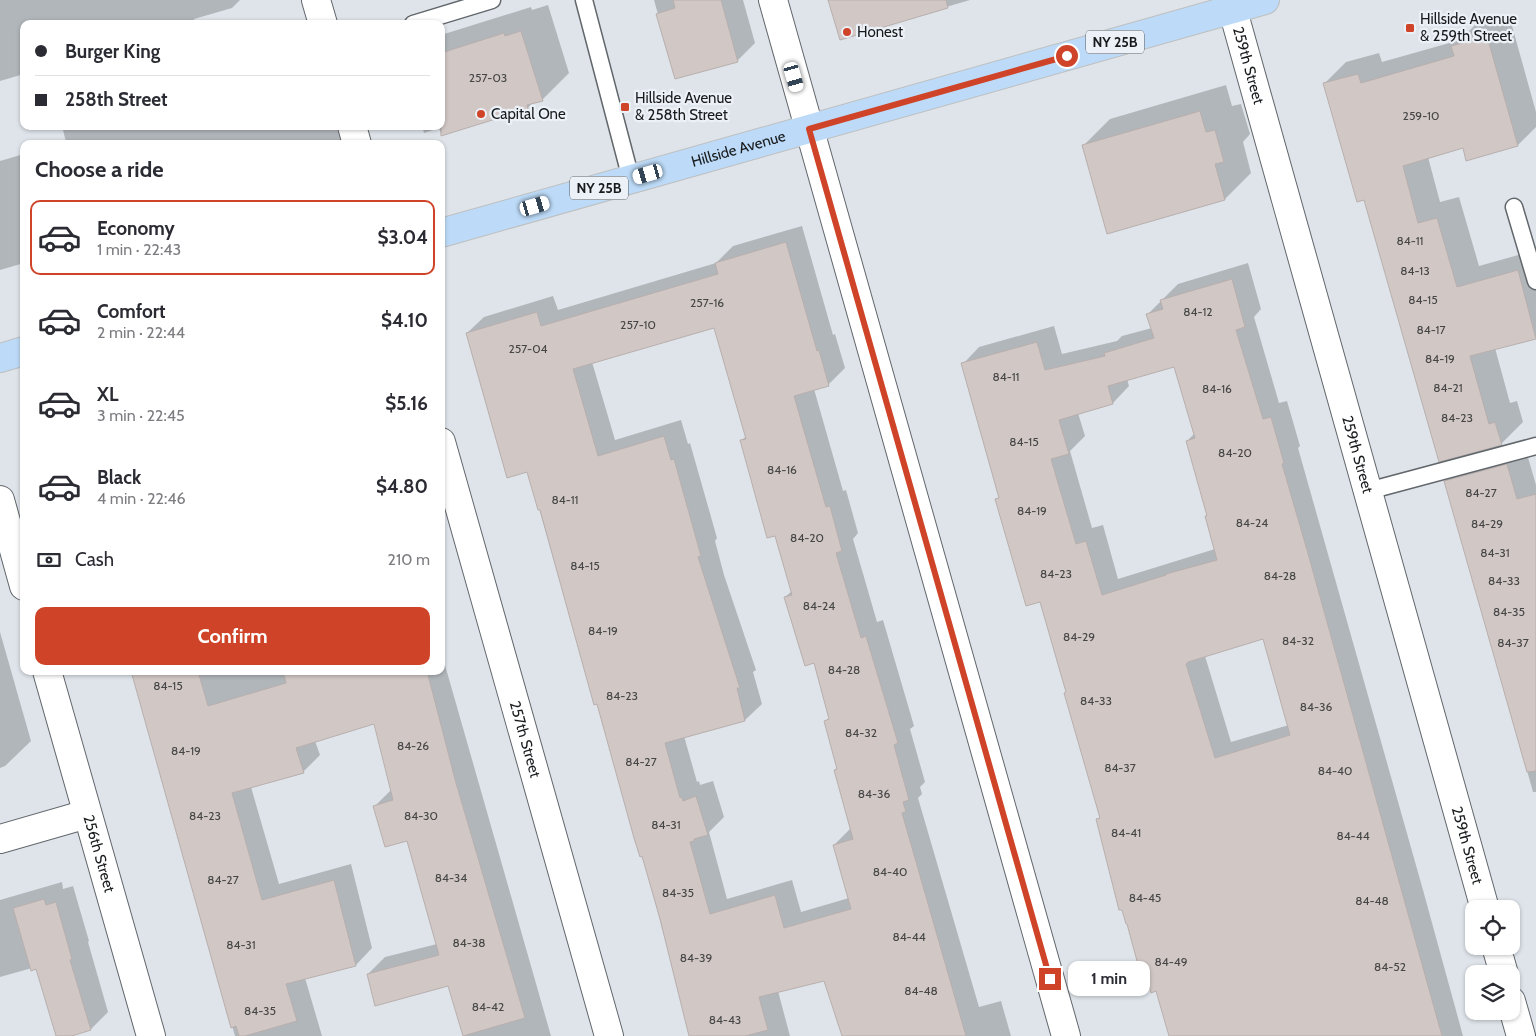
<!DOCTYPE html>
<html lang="en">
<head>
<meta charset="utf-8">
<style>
  body { margin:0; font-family:Cabin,sans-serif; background:#f2f2f3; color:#2b2b33; height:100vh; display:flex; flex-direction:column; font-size:19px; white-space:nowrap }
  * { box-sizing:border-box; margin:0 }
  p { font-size:16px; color:#7c7c81 }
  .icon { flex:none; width:28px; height:28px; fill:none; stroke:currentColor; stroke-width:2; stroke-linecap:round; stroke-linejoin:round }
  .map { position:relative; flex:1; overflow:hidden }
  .side { position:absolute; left:20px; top:140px; width:425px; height:535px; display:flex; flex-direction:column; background:#fff; border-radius:10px; box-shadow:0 1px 4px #0004 }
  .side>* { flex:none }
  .guide { position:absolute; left:20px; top:20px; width:425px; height:110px; border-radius:10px; box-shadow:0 1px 4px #0004; display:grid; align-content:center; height:110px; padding:0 15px; background:#fff }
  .buttons { position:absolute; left:1465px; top:900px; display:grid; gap:10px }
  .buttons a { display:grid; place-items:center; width:55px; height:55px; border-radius:10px; background:#fff; box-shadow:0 1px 4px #0004; font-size:25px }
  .end { position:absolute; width:22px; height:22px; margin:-11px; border:6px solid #cf4428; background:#fff; box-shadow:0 0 0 2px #fff }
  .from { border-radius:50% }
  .bubble { position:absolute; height:35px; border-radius:10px; background:#fff; box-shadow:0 1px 4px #0004; font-size:16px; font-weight:700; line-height:35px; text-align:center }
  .car { position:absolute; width:15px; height:30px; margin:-15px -8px; border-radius:6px; box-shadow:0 0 4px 1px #0007; background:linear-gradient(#fff 24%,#345 0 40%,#fff 0 76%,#345 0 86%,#fff 0) }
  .guide b { display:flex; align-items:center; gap:18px; height:48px; font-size:19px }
  .guide b+b { border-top:1px solid #e1e1e2 }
  .guide i { width:12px; height:12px; background:#2b2b33 }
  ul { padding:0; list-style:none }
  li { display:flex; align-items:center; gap:15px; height:75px; margin:0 10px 8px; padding:0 5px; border:2px solid transparent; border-radius:10px }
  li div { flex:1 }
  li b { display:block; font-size:19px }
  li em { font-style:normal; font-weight:700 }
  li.active { border-color:#cf4428 }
  li>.icon { width:45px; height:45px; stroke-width:1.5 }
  h2 { padding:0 15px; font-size:22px; line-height:60px }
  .pay { display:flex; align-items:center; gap:12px; height:55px; padding:0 15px; font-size:19px }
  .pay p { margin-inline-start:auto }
  .primary-button { display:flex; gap:10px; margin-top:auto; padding:10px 15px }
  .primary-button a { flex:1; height:58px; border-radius:10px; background:#cf4428; color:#fff; font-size:20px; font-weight:700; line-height:58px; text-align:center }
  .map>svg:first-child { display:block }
  .shadow { fill:#0003; fill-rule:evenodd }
  .building { fill:#d1c8c6; stroke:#b8afad; fill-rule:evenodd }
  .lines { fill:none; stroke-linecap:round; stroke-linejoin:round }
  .service-casing { stroke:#62676c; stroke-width:19 }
  .minor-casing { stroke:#62676c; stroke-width:30 }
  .primary-casing { stroke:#bebfbf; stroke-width:30 }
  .service { stroke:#fff; stroke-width:16 }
  .minor { stroke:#fff; stroke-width:28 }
  .primary { stroke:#bddbf8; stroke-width:28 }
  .route { stroke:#cf4428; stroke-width:6 }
  .poi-dot { fill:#cf4428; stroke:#ebf1f7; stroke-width:2 }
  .labels { text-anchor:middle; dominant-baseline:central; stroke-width:4.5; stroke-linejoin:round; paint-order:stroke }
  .number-label { font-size:12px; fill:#464646 }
  .shield { fill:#ebf1f7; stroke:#575a5e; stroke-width:1 }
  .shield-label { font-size:14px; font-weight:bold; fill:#181a1c }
  .poi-label { font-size:15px; fill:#181a1c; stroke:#ebf1f7; text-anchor:start }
  .street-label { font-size:15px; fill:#181a1c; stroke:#ebf1f7 }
</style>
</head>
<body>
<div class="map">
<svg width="1536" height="1036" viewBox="0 0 1536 1036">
  <rect width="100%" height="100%" fill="#dee4ea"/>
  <g class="shadow">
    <path d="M0 0H240L232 8 194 19 195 24H24V74L0 81Z"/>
    <path d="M654 0H743L755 43 737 61 676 78Z"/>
    <path d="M829 0H970L840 38Z"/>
    <path d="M548 5 569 73 542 100 533 102 528 108 441 134 439 128 424 133 422 126H441V35L531 7 532 10Z"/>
    <path d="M1509 15 1536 112V127L1518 145 1464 147 1428 157 1440 202 1459 197 1479 266 1536 250V336L1495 348 1510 403 1517 401 1523 422 1501 444 1440 460 1365 198 1325 83 1346 62 1379 53 1382 62 1460 40 1475 25Z"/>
    <path d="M1226 85 1232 106 1241 104 1250 134 1243 142 1251 173 1225 199 1083 146 1110 119Z"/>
    <path d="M62 126H339L344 144H59L66 142Z"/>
    <path d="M24 154V263L0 270V161Z"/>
    <path d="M802 226 833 335 835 334 845 368 828 385 814 389 843 491 846 490 858 533 853 539 877 622 883 620 914 726 910 729 925 782 920 787 922 794 918 798 979 1007 1001 1001 1011 1036H902L825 979 778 991 790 1036H694L689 1031 643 855 597 703H595L528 470 467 333 484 317 553 296 558 310 716 263 733 246ZM715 327 747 435 741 441 775 535 792 591 785 597 814 662 830 717 826 721 838 767 835 770 851 828 834 845 849 898 801 912 792 880 727 899 709 832 724 817 713 781 700 785 699 781 697 782 684 736 745 720 762 704 753 672 756 670 724 575 715 541 717 538 690 443 688 444 681 420 615 440 592 362Z"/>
    <path d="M1248 263 1261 309 1254 317 1279 403 1287 401 1300 446 1298 448 1423 890 1463 1036H1170L1157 990 1097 820 1101 817 1041 601 996 500 1000 496 963 364 979 347 1054 326 1062 354 1117 341 1122 336 1152 328 1148 314 1178 284ZM1175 366 1195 433 1187 441 1208 515 1206 517 1215 549 1118 579 1103 525 1092 528 1070 451 1085 436 1078 413 1113 403 1129 386 1127 379ZM1264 638 1289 725 1231 742 1205 656Z"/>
    <path d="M1525 447 1536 485V792H1533L1446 481 1464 463Z"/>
    <path d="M0 632 31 741 5 766 0 768Z"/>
    <path d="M441 651 551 1036H464L449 984 368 974 385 957 437 944 408 839 375 806 391 790 375 722 315 741 320 755 303 772 251 787 279 884 351 864 372 948 356 965 305 978 322 1036H235L132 671H441Z"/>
    <path d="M62 882 63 889 73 886 89 941 88 942 108 1012 91 1029 67 1036H57L37 968H32L0 977V900Z"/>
  </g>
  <g class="building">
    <path d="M673 0H721L738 62 675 79 656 14 675 8Z"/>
    <path d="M828 0H946L948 8 840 40Z"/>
    <path d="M521 31 543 101 527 105 528 109 441 136V53L504 33 505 36Z"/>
    <path d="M1487 36 1518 146 1466 161 1463 148 1403 166 1418 223 1437 218 1457 287 1518 270 1536 339 1470 356 1489 424 1495 422 1502 445 1439 462 1364 200 1357 202 1323 83 1358 74 1361 83 1454 56 1451 46Z"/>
    <path d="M1200 111 1206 132 1215 130 1224 162 1215 164 1225 200 1107 234 1082 145Z"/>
    <path d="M786 242 817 351 819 350 829 386 794 396 826 507 830 506 842 551 836 553 861 638 866 636 898 743 894 745 909 800 903 802 906 812 902 813 966 1036H842L824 981 759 997 768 1030 745 1036H689L660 919 642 856 640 857 634 838 597 704 594 705 540 510H538L527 472 507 478 466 333 537 312 541 326 718 274 715 263ZM714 328 746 439 740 440 767 538 775 536 792 595 784 597 805 666 814 663 829 719 824 721 837 769 834 770 853 839 833 845 851 909 784 928 775 895 710 914 690 842 694 841V839L708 835 696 796 683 801 682 797 680 798 665 743 745 721 737 688H740L698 557 701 556 674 459 671 460 664 436 598 456 573 369Z"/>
    <path d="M1232 279 1245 327 1236 330 1263 419 1271 417 1284 463 1282 464 1307 550 1442 1036H1169L1156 991 1151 993 1148 982 1143 983 1127 924H1126L1122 910H1119L1096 819 1100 818 1064 693 1066 692 1040 602 1026 606 995 499 999 498 961 363 1037 342 1045 370 1105 356 1104 353 1154 338 1146 314 1163 309 1160 300ZM1174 367 1195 438 1186 441 1207 516H1205L1217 560 1166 574V575L1102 595 1086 541 1076 544 1051 459 1069 454 1059 420 1113 404 1108 386ZM1263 639 1290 735 1215 758 1186 664 1188 662Z"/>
    <path d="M1507 464 1517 499 1536 494V771L1527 772 1444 481Z"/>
    <path d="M131 671H198L208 706 286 683 283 671H427L456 783 525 1018 463 1036 448 986 375 1006 367 974 439 955 407 841 385 847 373 806 393 800 374 724 296 748 304 773 232 793 262 900 334 880 356 966 286 984 297 1021 245 1036H239L236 1026 231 1028Z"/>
    <path d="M44 899 46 905 56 902 72 959 70 960 91 1030 72 1036H56L36 969 31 971 13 908Z"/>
  </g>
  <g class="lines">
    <g class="service-casing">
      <g id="service">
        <path d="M584 0 631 179"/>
        <path d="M413 24 492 0"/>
        <path d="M1514 207 1536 281"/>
        <path d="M1368 491 1536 446"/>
      </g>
    </g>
    <g class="minor-casing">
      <g id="minor">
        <path d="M316 0 323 24"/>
        <path d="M773 0 1066 1036"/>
        <path id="s1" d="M1230 0 1485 909"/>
        <path d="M352 126 357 144"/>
        <path id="s2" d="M441 442 609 1036"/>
        <path d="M0 500 24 586"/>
        <path id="s3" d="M47 671 151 1036"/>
        <path d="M0 839 87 814"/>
        <path d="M1496 946 1504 974"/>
        <path d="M1511 1001 1521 1036"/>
      </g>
    </g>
    <g class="primary-casing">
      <g id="primary">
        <path id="s4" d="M441 233 1265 0"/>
        <path d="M0 358 24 351"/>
      </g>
    </g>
    <use href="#service" class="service"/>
    <use href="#minor" class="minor"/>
    <use href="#primary" class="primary"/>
  </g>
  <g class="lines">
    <path class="route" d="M1050 979 809 129 1067 56"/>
  </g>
  <g class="poi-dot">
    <rect x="1405" y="23" width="10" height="10" rx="2.5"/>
    <circle cx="847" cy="32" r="5"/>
    <rect x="620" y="102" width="10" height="10" rx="2.5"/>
    <circle cx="481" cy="114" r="5"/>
  </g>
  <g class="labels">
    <g class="number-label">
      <text x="488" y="77">257-03</text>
      <text x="1421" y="115">259-10</text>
      <text x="1410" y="240">84-11</text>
      <text x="1415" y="270">84-13</text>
      <text x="1423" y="299">84-15</text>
      <text x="707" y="302">257-16</text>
      <text x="1198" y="311">84-12</text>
      <text x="638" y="324">257-10</text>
      <text x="1431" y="329">84-17</text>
      <text x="528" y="348">257-04</text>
      <text x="1440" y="358">84-19</text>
      <text x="1006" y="376">84-11</text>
      <text x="1448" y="387">84-21</text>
      <text x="1217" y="388">84-16</text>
      <text x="1457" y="417">84-23</text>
      <text x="1024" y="441">84-15</text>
      <text x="1235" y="452">84-20</text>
      <text x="782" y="469">84-16</text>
      <text x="1481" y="492">84-27</text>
      <text x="565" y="499">84-11</text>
      <text x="1032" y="510">84-19</text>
      <text x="1252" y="522">84-24</text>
      <text x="1487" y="523">84-29</text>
      <text x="807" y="537">84-20</text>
      <text x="1495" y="552">84-31</text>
      <text x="585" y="565">84-15</text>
      <text x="1056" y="573">84-23</text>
      <text x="1280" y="575">84-28</text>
      <text x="1504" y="580">84-33</text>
      <text x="819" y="605">84-24</text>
      <text x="1509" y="611">84-35</text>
      <text x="603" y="630">84-19</text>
      <text x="1079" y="636">84-29</text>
      <text x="1298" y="640">84-32</text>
      <text x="1513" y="642">84-37</text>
      <text x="844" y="669">84-28</text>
      <text x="168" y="685">84-15</text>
      <text x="622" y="695">84-23</text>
      <text x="1096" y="700">84-33</text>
      <text x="1316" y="706">84-36</text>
      <text x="861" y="732">84-32</text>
      <text x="413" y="745">84-26</text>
      <text x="186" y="750">84-19</text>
      <text x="641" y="761">84-27</text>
      <text x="1120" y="767">84-37</text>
      <text x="1335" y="770">84-40</text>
      <text x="874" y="793">84-36</text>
      <text x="205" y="815">84-23</text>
      <text x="421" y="815">84-30</text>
      <text x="666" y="824">84-31</text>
      <text x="1126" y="832">84-41</text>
      <text x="1353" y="835">84-44</text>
      <text x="890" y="871">84-40</text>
      <text x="451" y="877">84-34</text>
      <text x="223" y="879">84-27</text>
      <text x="678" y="892">84-35</text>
      <text x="1145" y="897">84-45</text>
      <text x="1372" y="900">84-48</text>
      <text x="909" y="936">84-44</text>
      <text x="469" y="942">84-38</text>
      <text x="241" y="944">84-31</text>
      <text x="696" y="957">84-39</text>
      <text x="1171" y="961">84-49</text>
      <text x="1390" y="966">84-52</text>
      <text x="921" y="990">84-48</text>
      <text x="488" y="1006">84-42</text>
      <text x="260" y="1010">84-35</text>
      <text x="725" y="1019">84-43</text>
    </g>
    <g class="shield">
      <rect x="1086" y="30.5" width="58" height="23" rx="4"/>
      <rect x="570" y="176.5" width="58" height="23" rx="4"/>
    </g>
    <g class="shield-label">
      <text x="1115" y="42">NY 25B</text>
      <text x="599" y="188">NY 25B</text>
    </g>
    <g class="poi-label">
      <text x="1420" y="19">Hillside Avenue<tspan x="1420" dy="17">&amp; 259th Street</tspan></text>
      <text x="857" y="32">Honest</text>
      <text x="635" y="98">Hillside Avenue<tspan x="635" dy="17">&amp; 258th Street</tspan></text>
      <text x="491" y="114">Capital One</text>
    </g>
    <g class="street-label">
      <text stroke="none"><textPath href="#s1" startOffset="68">259th Street</textPath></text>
      <text stroke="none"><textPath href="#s4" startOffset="309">Hillside Avenue</textPath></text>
      <text stroke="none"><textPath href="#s1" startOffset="472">259th Street</textPath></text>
      <text stroke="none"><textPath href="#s2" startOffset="309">257th Street</textPath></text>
      <text stroke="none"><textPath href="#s1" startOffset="878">259th Street</textPath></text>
      <text stroke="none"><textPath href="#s3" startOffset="190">256th Street</textPath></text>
    </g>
  </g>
</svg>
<div class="buttons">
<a><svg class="icon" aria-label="locate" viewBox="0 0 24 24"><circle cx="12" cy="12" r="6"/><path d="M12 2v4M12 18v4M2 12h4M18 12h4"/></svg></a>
<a><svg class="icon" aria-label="layers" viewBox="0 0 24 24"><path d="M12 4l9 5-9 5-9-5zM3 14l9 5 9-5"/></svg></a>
</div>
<i class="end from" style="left:1067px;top:56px"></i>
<i class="end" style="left:1050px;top:979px"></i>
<div class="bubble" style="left:1068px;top:961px;width:82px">1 min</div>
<i class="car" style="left:794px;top:77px;rotate:164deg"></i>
<i class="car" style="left:648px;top:174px;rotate:254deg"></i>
<i class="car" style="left:535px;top:206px;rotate:74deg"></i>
<div class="guide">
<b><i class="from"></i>Burger King</b>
<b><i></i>258th Street</b>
</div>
<section class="side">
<h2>Choose a ride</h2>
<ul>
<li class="active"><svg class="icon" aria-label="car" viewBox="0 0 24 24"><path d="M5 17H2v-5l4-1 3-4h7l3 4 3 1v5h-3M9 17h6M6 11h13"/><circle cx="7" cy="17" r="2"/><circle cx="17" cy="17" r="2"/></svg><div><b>Economy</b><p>1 min · 22:43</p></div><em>$3.04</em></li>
<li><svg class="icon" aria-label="car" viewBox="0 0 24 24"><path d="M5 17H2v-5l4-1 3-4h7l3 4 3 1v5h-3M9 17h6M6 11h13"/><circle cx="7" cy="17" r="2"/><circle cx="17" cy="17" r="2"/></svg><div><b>Comfort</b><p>2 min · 22:44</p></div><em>$4.10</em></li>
<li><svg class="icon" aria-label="car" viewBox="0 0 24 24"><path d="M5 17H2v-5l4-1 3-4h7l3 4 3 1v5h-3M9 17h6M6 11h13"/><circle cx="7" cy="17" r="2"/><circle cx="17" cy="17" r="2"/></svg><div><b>XL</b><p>3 min · 22:45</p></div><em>$5.16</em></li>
<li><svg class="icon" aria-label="car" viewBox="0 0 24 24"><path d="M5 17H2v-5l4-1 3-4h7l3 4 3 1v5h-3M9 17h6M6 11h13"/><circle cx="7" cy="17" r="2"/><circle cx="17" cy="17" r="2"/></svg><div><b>Black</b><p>4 min · 22:46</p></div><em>$4.80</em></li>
</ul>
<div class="pay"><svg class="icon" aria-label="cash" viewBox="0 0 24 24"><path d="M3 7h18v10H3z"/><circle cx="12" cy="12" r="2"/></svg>Cash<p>210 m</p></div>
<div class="primary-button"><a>Confirm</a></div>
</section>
</div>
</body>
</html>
